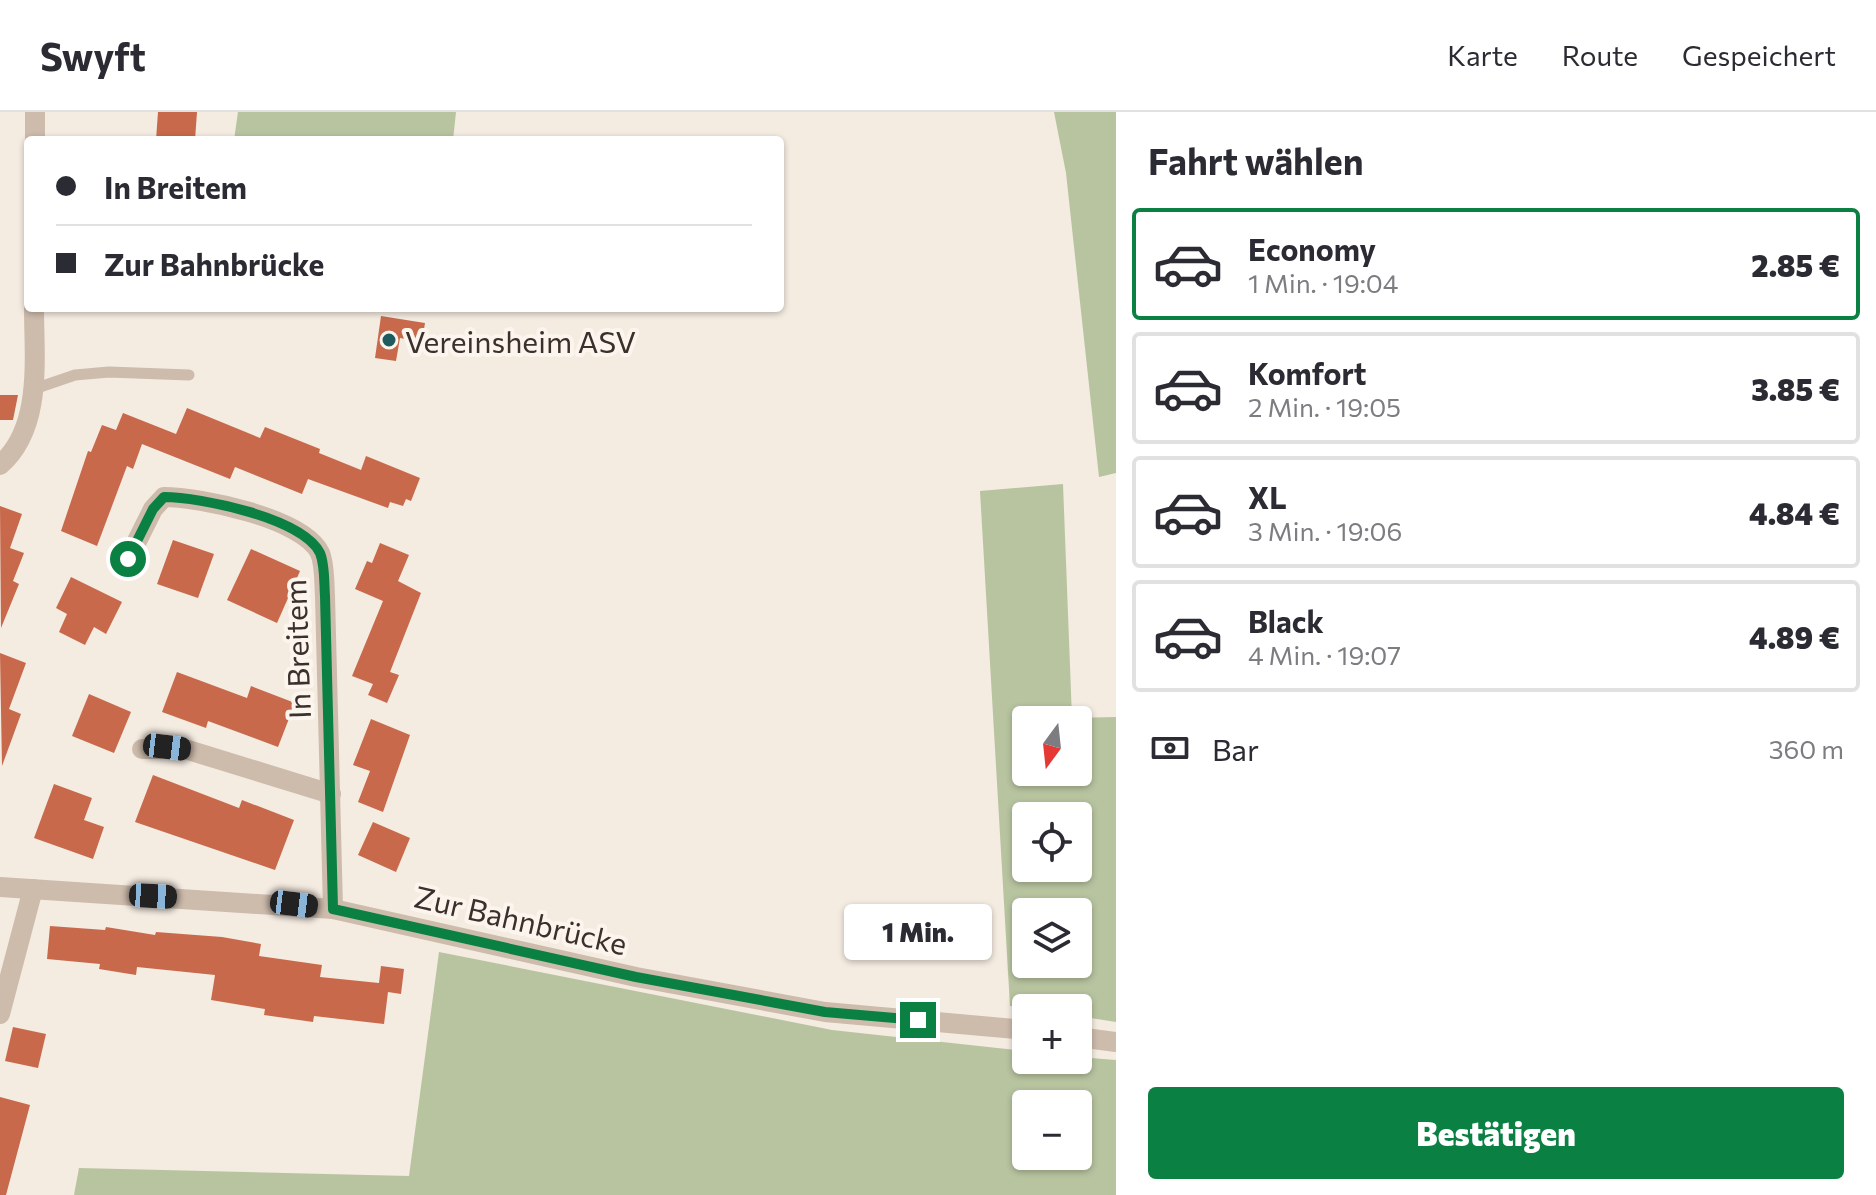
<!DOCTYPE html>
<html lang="de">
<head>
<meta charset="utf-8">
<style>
  body { margin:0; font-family:Commissioner,sans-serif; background:#f7f7f7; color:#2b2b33; height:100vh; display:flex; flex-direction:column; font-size:30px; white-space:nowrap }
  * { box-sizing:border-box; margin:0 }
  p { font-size:26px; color:#7c7c81 }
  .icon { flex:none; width:44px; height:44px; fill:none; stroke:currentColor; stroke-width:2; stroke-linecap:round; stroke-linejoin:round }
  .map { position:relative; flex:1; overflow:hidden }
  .sheet { display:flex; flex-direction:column; background:#fff; width:760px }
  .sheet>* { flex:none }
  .top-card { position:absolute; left:24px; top:24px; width:760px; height:176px; border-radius:8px; box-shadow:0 2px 6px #0004; display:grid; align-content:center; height:176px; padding:0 32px; background:#fff }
  .needle { width:52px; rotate:195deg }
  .buttons { position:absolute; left:1012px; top:594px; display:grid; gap:16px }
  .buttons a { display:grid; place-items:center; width:80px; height:80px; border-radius:8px; background:#fff; box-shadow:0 2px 6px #0004; font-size:40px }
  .end { position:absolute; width:36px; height:36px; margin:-18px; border:10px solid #0b8043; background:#fff; box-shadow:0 0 0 4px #fff }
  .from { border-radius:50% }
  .bubble { position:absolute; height:56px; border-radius:8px; background:#fff; box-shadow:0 2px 6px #0004; font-size:26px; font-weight:800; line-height:56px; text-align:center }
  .car { position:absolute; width:24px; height:48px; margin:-24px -12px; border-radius:10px; box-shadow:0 0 6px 2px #0007; background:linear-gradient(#222 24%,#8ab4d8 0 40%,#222 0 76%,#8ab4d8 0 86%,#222 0) }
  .top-card b { display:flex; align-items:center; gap:28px; height:76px; font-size:30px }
  .top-card b+b { border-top:2px solid #e1e1e2 }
  .top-card i { width:20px; height:20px; background:#2b2b33 }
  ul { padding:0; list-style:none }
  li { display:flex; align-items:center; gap:24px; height:112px; margin:0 16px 12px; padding:0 16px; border:4px solid #e1e1e2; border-radius:8px }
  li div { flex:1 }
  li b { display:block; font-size:30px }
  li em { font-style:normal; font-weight:800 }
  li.on { border-color:#0b8043 }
  li>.icon { width:72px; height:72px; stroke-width:1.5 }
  h2 { padding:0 32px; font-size:36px; line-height:96px }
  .pay { display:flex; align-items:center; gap:20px; height:88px; padding:0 32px; font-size:30px }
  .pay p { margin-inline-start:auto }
  .button { display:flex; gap:16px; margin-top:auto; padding:16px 32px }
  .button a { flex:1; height:92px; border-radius:8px; background:#0b8043; color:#fff; font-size:32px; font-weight:800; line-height:92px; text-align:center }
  header { display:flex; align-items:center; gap:48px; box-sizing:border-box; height:112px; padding:0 40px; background:#fff; border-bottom:2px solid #e1e1e2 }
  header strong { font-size:38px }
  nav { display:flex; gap:44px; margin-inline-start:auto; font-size:28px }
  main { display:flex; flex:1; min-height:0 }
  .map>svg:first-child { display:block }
  .green { fill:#b8c4a0; fill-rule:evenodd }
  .building { fill:#c8694b }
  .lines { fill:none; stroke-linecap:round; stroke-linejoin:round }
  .lane { stroke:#cdbbac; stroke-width:11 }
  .street { stroke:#cdbbac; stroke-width:20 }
  .route { stroke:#0b8043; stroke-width:10 }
  .poi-dot { fill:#1f5a5e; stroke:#fbf5ee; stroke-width:3 }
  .labels { text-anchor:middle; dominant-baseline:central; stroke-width:8; stroke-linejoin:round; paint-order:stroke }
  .poi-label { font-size:30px; fill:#3b302b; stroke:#fbf5ee; text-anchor:start }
  .street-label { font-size:30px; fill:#3b302b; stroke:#fbf5ee }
</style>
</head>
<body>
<header>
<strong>Swyft</strong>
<nav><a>Karte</a><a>Route</a><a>Gespeichert</a></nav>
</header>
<main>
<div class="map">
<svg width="1116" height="1083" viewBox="0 0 1116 1083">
  <rect width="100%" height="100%" fill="#f4ebe1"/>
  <g class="green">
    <path d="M238 0H456L453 28H234Z"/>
    <path d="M1054 0H1116V361L1099 365 1066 61Z"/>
    <path d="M1063 372 1072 606 1116 605V910L1078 904V896L1010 894 980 379ZM1026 608H1078V660H1026ZM1026 704H1078V756H1026ZM1026 800H1078V852H1026Z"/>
    <path d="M439 840 832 918 1026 939V948H1078V945L1116 948V1083H74L79 1056 409 1064ZM1078 992V1044H1026V992Z"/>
  </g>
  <g class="building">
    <path d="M158 0H197L195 28H156Z"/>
    <path d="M381 204 425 211 422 230 400 226 396 249 375 246Z"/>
    <path d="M0 283H18L13 308H0Z"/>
    <path d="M187 296 260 326 265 315 320 337 319 341 361 358 366 344 420 366 411 389 406 387 403 394 390 390 388 396 308 367 302 382 235 355 230 367 142 332 133 357 127 354 97 434 61 419 88 339 91 340 102 313 116 318 123 301 176 322Z"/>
    <path d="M0 394 22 402 10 436 24 441 13 469 19 472 1 516Z"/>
    <path d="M173 428 214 442 198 486 157 472Z"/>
    <path d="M380 431 409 443 398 469 421 481 390 560 399 563 387 591 368 583 373 572 352 564 383 489 355 477 367 449 372 451Z"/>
    <path d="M251 437 300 459 277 511 227 488Z"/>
    <path d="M71 465 122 490 106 522 94 515 85 533 59 520 67 502 56 496Z"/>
    <path d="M0 541 26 551 9 597 21 602 2 654Z"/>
    <path d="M177 560 247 586 251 574 295 591 278 635 208 609 206 616 162 600Z"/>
    <path d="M89 582 131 600 114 641 72 624Z"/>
    <path d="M371 607 410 623 383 700 358 690 370 659 353 653Z"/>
    <path d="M153 663 239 696 242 688 294 708 275 758 135 710Z"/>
    <path d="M54 672 92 686 84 708 104 715 93 747 34 726Z"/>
    <path d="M373 710 410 726 396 760 358 743Z"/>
    <path d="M50 814 105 818 106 815 155 823 156 820 222 825 261 832 259 844 322 853 320 865 379 871 381 854 404 857 401 882 388 880 384 912 314 904 313 910 264 903 265 897 211 888 215 863 137 855 136 863 99 857 100 852 47 847Z"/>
    <path d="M13 915 46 922 38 956 5 949Z"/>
    <path d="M0 985 30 993 6 1083H0Z"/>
  </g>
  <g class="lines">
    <path class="lane" d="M34 277 75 263 109 260 189 263"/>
    <g class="street">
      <path d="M35 28V0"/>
      <path d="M0 353C43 316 34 246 34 196"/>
      <path d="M128 447 153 397 164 385C200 385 303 406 320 441 325 453 324 471 325 484L333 797"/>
      <path d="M142 637H185L331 682"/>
      <path d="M0 775 333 797 636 865 825 900 1026 918"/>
      <path d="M0 902 33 777"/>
      <path d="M1078 925 1116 930"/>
    </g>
  </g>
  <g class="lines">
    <path class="route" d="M128 447 153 397 164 385C200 385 303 406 320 441 325 453 324 471 325 484L333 797 636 865 825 900 918 908"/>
  </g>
  <circle class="poi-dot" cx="389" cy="228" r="8"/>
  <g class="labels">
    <g class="poi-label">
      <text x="405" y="228">Vereinsheim ASV</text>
    </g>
    <g class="street-label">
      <text transform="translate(296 537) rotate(-92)">In Breitem</text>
      <text transform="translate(521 807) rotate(13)">Zur Bahnbrücke</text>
    </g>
  </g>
</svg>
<div class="buttons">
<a><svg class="needle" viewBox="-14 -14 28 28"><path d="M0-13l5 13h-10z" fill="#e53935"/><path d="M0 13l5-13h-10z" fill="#7c7c81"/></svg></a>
<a><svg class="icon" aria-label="locate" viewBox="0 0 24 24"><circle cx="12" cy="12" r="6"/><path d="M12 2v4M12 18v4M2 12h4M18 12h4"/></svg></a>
<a><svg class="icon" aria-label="layers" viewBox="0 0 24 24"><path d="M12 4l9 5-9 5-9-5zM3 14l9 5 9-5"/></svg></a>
<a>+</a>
<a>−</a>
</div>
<i class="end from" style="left:128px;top:447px"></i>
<i class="end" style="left:918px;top:908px"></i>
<div class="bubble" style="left:844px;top:792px;width:148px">1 Min.</div>
<i class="car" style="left:167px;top:635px;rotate:97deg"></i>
<i class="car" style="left:153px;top:784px;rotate:93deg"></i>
<i class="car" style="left:294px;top:792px;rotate:97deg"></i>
<div class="top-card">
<b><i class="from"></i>In Breitem</b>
<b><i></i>Zur Bahnbrücke</b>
</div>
</div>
<section class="sheet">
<h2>Fahrt wählen</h2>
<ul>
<li class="on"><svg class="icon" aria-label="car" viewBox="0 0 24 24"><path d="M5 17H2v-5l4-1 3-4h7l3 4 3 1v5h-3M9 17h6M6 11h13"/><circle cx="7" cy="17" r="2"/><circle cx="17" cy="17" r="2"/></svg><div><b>Economy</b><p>1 Min. · 19:04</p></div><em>2.85 €</em></li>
<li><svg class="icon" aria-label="car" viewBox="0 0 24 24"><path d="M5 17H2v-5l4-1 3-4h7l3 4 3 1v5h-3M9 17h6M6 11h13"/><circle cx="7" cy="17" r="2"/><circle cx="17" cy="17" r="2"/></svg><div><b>Komfort</b><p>2 Min. · 19:05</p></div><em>3.85 €</em></li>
<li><svg class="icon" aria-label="car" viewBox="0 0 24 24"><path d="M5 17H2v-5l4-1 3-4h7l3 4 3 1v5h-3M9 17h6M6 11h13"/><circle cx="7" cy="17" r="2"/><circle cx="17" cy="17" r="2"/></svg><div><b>XL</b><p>3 Min. · 19:06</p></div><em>4.84 €</em></li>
<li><svg class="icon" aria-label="car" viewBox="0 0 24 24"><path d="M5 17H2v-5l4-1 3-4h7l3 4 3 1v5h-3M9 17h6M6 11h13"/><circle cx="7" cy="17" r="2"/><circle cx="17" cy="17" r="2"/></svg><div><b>Black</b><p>4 Min. · 19:07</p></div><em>4.89 €</em></li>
</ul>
<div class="pay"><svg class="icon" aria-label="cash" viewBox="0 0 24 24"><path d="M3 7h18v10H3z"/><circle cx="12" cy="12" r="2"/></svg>Bar<p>360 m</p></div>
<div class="button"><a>Bestätigen</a></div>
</section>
</main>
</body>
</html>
